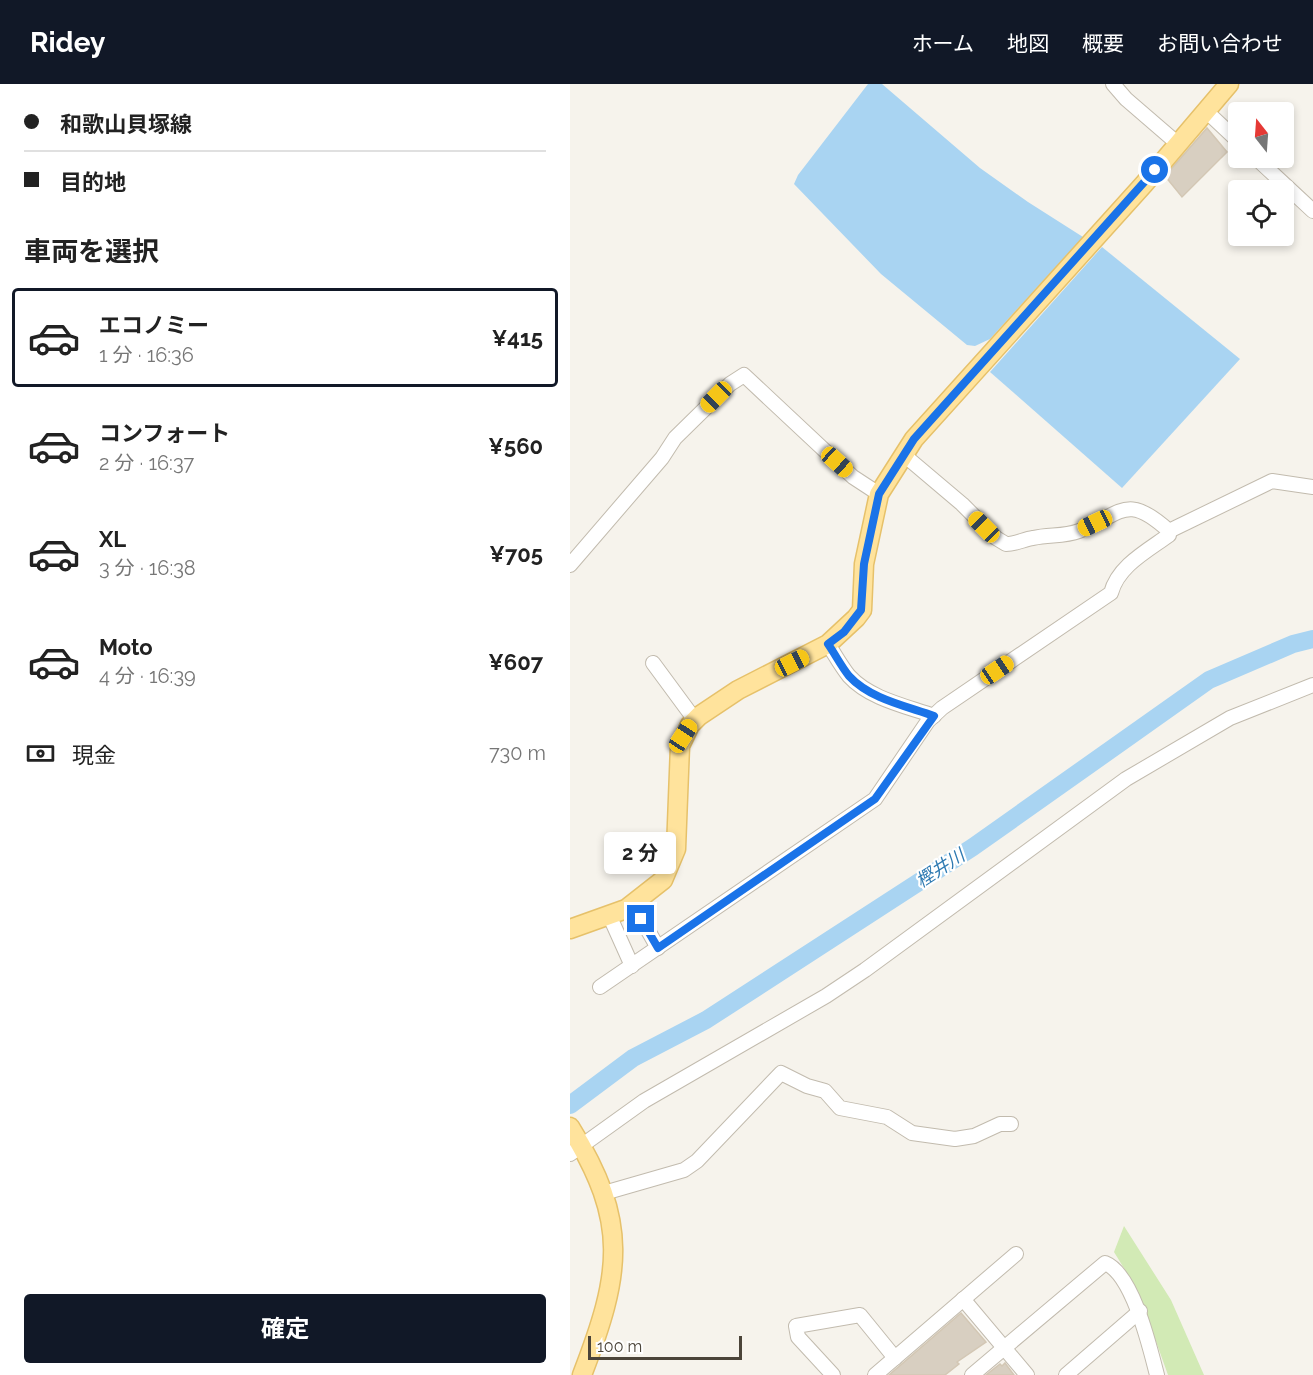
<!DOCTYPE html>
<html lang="ja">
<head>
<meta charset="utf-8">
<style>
  body { margin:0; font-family:Raleway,"Noto Sans JP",sans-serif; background:#f2f2f2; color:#222; height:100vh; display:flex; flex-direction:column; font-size:22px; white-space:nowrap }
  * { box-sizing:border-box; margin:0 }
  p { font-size:20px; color:#767676 }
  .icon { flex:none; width:33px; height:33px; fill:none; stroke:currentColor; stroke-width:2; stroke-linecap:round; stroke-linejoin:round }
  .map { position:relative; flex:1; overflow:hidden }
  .sheet { display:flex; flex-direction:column; background:#fff; width:570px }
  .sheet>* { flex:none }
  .banner { display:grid; align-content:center; height:132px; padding:0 24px; background:#fff }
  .needle { width:39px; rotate:343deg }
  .controls { position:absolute; left:658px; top:18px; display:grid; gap:12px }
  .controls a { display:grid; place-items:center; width:66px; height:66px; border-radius:6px; background:#fff; box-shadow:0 3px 9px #0003; font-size:30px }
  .scale { position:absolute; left:18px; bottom:15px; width:154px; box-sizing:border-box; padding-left:6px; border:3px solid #4b4439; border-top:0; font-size:16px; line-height:21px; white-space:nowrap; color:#4b4439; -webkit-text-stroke:4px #fff; paint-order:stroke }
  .end { position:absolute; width:27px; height:27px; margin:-14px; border:8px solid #1a73e8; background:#fff; box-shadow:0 0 0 3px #fff }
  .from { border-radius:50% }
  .bubble { position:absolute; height:42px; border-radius:6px; background:#fff; box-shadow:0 3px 9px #0003; font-size:20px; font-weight:700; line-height:42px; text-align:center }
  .car { position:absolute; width:18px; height:36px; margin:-18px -9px; border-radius:8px; box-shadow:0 0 4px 2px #0007; background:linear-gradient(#f5c518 24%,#345 0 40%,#f5c518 0 76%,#345 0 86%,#f5c518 0) }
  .banner b { display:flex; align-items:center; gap:21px; height:57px; font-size:22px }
  .banner b+b { border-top:2px solid #e0e0e0 }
  .banner i { width:15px; height:15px; background:#222 }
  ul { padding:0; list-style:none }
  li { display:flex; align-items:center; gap:18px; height:99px; margin:0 12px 9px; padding:0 12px; border:3px solid transparent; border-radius:6px }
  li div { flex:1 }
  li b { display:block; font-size:22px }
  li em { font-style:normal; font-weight:700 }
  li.on { border-color:#111827 }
  li>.icon { width:54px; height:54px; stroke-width:1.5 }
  h2 { padding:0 24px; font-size:27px; line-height:72px }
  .pay { display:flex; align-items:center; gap:15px; height:66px; padding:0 24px; font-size:22px }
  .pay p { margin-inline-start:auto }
  .button { display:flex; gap:12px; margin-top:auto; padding:12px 24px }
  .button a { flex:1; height:69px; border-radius:6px; background:#111827; color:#fff; font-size:24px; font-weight:700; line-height:69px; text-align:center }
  header { display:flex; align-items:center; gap:36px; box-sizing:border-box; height:84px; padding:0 30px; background:#111827; color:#fff }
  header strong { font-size:28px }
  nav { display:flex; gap:33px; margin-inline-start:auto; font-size:21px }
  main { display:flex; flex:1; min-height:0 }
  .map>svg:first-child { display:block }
  .green { fill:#d2eab5 }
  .water { fill:#a9d4f2 }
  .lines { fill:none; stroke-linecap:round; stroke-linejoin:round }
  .river { stroke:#a9d4f2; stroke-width:18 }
  .building { fill:#d8cfc1; stroke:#d3c7b4; stroke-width:1.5 }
  .minor-casing { stroke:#c2bbae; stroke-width:16 }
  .major-casing { stroke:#e6c16a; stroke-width:21 }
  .minor { stroke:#fff; stroke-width:14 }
  .major { stroke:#ffe39c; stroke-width:18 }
  .route { stroke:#1a73e8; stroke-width:8 }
  .labels { text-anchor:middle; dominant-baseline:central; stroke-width:4.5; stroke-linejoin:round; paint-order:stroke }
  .water-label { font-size:18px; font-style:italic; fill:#2e7ab2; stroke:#fff }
</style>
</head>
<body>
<header>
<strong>Ridey</strong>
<nav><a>ホーム</a><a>地図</a><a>概要</a><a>お問い合わせ</a></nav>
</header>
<main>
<section class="sheet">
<div class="banner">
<b><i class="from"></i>和歌山貝塚線</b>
<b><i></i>目的地</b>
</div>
<h2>車両を選択</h2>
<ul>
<li class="on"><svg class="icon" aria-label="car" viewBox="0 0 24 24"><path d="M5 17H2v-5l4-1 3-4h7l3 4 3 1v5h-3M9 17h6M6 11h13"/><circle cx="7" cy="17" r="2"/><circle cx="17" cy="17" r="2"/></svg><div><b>エコノミー</b><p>1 分 · 16:36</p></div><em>¥415</em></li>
<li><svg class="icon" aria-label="car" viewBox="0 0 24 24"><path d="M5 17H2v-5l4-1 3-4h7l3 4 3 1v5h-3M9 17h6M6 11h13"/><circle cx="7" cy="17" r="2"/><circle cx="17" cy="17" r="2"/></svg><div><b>コンフォート</b><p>2 分 · 16:37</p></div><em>¥560</em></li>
<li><svg class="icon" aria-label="car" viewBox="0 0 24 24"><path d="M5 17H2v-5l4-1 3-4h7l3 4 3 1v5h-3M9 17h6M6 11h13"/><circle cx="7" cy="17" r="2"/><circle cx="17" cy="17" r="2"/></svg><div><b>XL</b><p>3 分 · 16:38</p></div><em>¥705</em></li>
<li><svg class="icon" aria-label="car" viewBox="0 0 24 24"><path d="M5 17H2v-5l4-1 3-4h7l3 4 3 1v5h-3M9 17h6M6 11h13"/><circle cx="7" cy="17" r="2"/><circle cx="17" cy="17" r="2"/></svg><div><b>Moto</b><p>4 分 · 16:39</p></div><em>¥607</em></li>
</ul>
<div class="pay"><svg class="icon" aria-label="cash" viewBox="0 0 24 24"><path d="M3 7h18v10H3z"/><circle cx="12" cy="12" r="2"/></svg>現金<p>730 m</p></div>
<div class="button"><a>確定</a></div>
</section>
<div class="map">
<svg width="743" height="1291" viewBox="0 0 743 1291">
  <rect width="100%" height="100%" fill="#f6f3ec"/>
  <path class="green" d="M554 1142 601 1216 634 1291H598L568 1207 544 1168Z"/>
  <g class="water">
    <path d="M298 0H312L410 84 458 118 513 153 420 255 405 262 397 261 311 190 224 100 228 91Z"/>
    <path d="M532 163 670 275 552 404 420 288Z"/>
  </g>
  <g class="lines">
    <path class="river" d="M0 1021 63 974 136 936 403 763 639 596 723 560 743 555"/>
  </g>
  <g class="building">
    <path d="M637 44 657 68 612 113 595 92Z"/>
    <path d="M391 1229 416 1258 387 1278 389 1280 375 1291H319Z"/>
    <path d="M435 1279 444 1291H416L430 1280 432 1282Z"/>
  </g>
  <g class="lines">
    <g class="minor-casing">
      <g id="minor">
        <path d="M543 0 556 15 607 59"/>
        <path d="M635 26 669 58"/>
        <path d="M686 74 743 127"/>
        <path d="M334 371 392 420 426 454 436 460C447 460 454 455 463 454 479 450 493 453 509 447 552 430 556 408 599 447L702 397 743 403"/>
        <path d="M0 481 92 374 105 354 160 300 174 291 283 393 309 410"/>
        <path d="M258 560C265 571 271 582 279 592 300 615 336 622 364 632"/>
        <path d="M83 579 125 636"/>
        <path d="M63 820 88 864"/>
        <path d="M40 833 62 882"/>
        <path d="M30 903 305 715 358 637 372 624 541 509C548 482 577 467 599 451V447"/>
        <path d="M0 1070 74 1017 256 912 295 886 556 695 660 634 743 601"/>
        <path d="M34 1109 114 1086 127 1077 211 989 237 1002 255 1007 270 1024 317 1033 342 1049 385 1055 404 1052 430 1040H441"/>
        <path d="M393 1215 457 1291"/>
        <path d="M263 1291 228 1253 226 1242 290 1231 325 1274"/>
        <path d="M305 1291 446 1170"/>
        <path d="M402 1291 535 1179C563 1190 580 1264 587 1291"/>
        <path d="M496 1291 570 1227"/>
      </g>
    </g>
    <g class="major-casing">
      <g id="major">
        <path d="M0 845 56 825 93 796 106 765 110 662 120 641 129 632 168 606 258 560 286 534 292 526 294 480 309 410 344 355 574 100 659 0"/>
        <path d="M0 1043C60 1139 51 1190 12 1291"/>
      </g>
    </g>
    <use href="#minor" class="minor"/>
    <use href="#major" class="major"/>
  </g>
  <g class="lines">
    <path class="route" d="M71 835 88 864 305 715 364 632C336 622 300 615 279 592 271 582 265 570 258 560L274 548 291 526 294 480 309 410 344 355 585 86"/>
  </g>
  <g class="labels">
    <g class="water-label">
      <text transform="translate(370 784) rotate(-33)">樫井川</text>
    </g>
  </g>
</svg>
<div class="controls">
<a><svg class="needle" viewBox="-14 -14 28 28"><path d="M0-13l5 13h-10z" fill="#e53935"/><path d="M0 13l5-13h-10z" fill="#767676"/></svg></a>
<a><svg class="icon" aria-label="locate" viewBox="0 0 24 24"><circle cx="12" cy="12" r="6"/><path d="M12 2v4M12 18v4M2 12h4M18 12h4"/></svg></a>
</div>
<div class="scale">100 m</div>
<i class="end from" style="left:585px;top:86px"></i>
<i class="end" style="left:71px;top:835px"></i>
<div class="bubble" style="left:34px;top:748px;width:72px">2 分</div>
<i class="car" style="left:146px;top:313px;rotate:225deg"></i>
<i class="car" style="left:267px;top:378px;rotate:132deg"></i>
<i class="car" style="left:525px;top:439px;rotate:245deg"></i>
<i class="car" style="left:414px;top:443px;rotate:315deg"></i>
<i class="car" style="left:222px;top:579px;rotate:63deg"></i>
<i class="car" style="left:427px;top:586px;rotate:56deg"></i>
<i class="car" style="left:113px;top:652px;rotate:33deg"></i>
</div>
</main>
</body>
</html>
